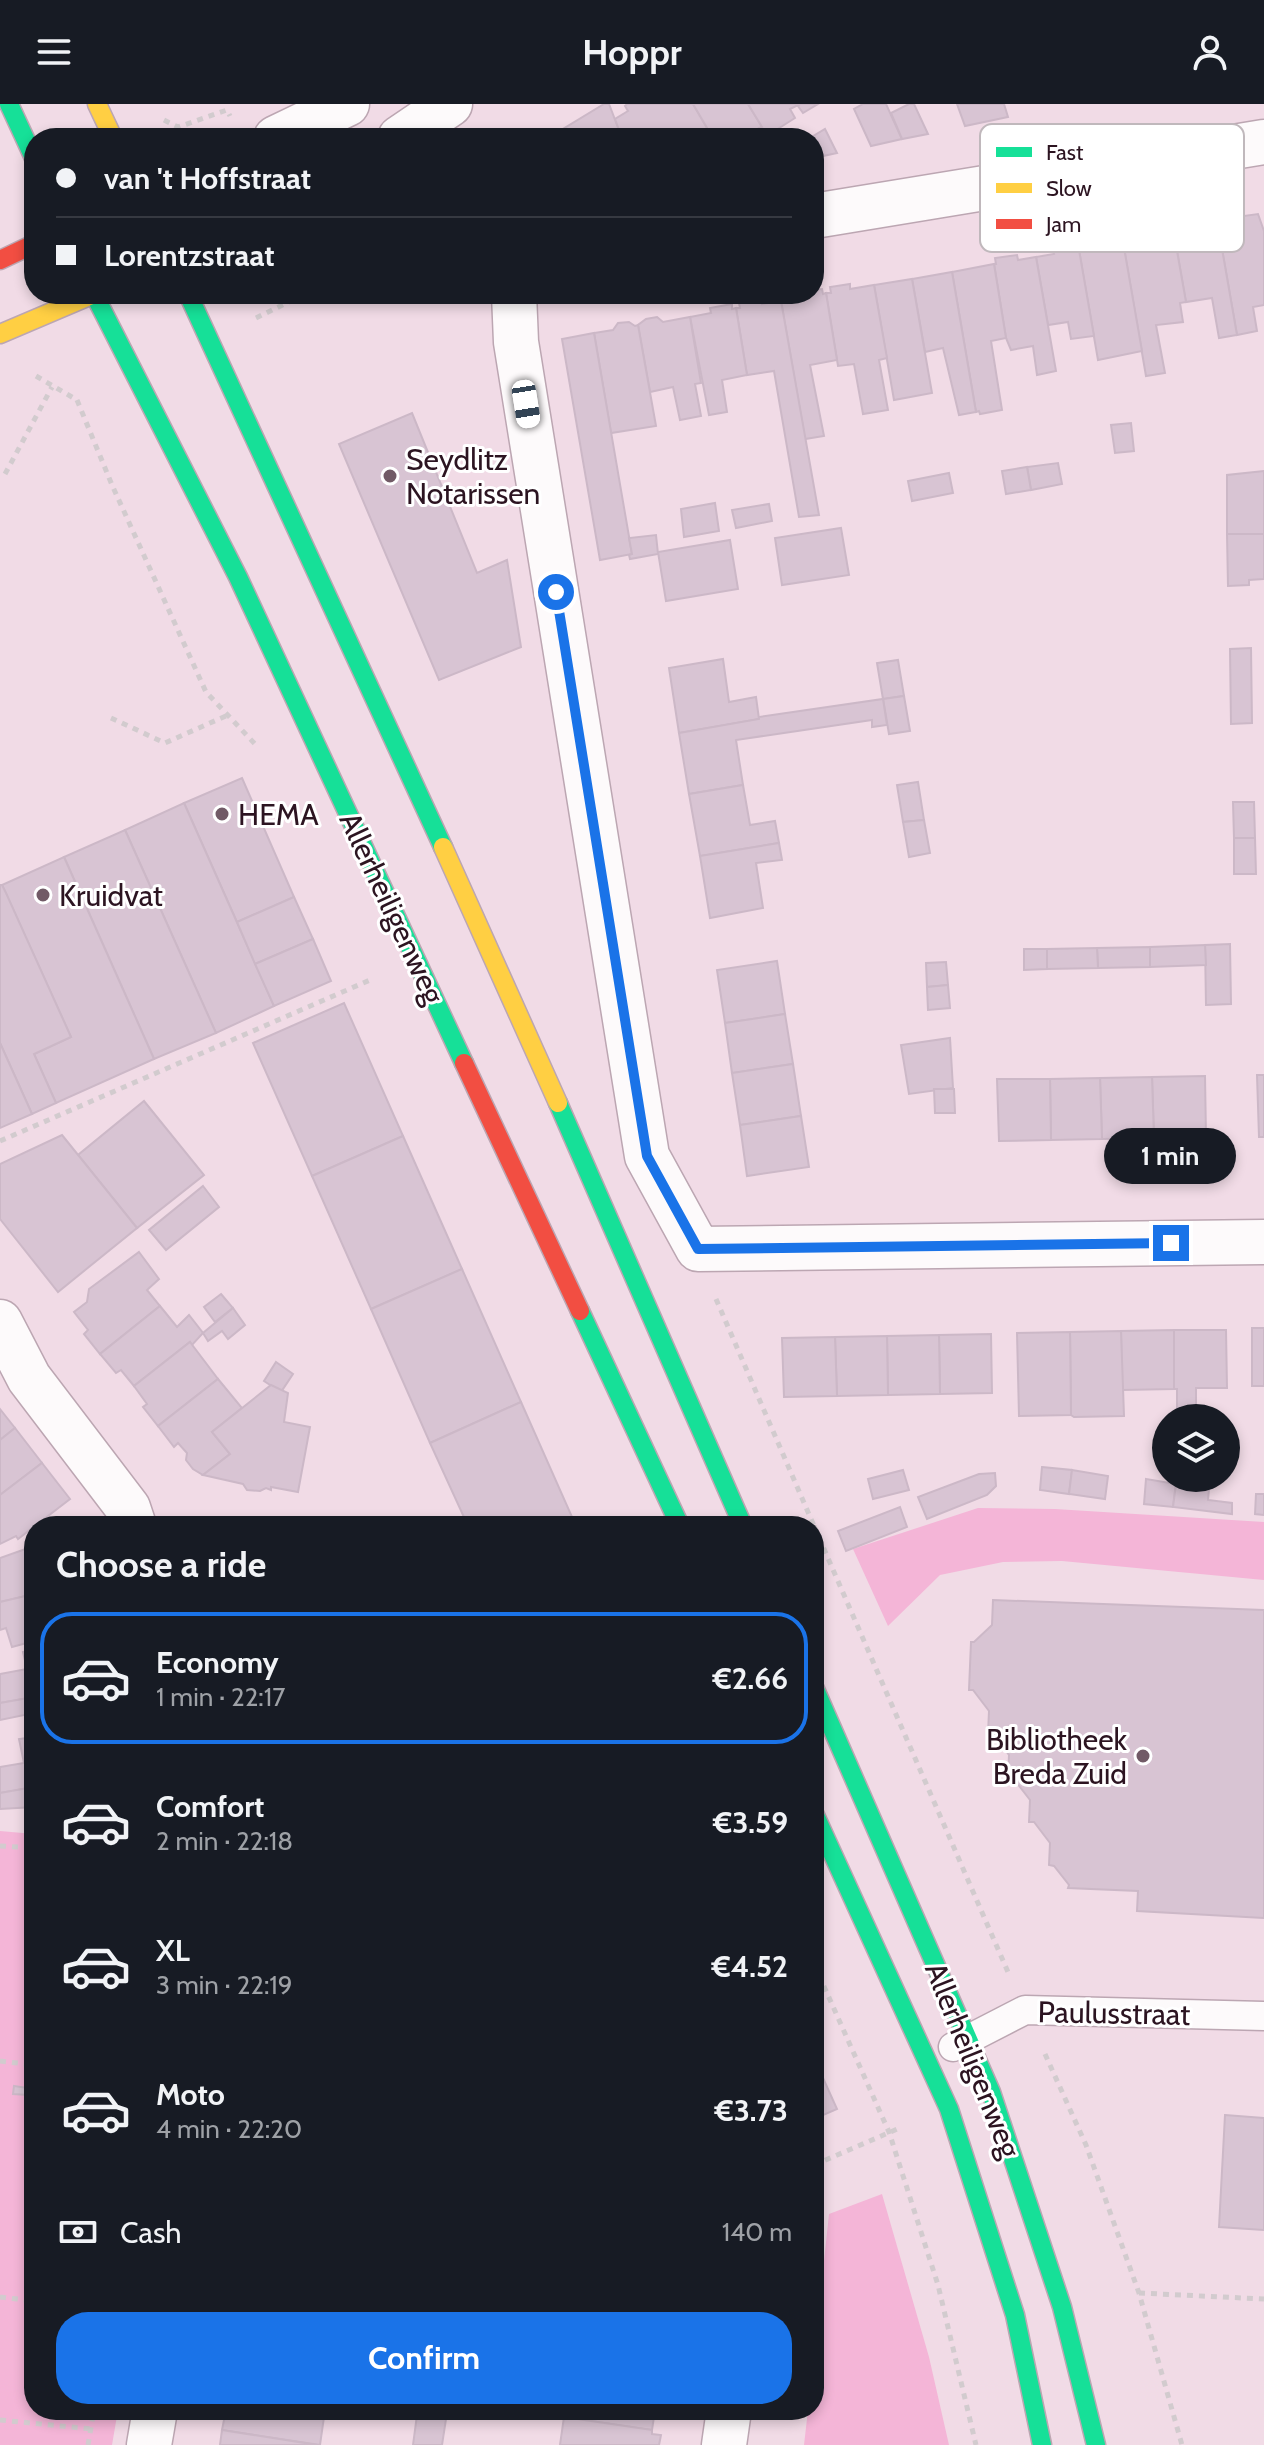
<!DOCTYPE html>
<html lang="en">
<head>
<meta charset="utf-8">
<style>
  body { margin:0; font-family:Cabin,sans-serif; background:#20242c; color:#f1f3f6; height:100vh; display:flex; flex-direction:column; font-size:30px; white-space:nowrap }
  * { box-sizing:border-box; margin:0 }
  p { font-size:26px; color:#9ea1a6 }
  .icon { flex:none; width:44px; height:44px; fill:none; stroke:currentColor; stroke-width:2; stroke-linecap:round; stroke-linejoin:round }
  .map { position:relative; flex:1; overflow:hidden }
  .drawer { position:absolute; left:24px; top:1412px; width:800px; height:904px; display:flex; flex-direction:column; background:#171b24; border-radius:32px; box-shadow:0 4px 12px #0003 }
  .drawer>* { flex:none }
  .top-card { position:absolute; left:24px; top:24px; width:800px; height:176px; border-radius:32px; box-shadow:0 4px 12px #0003; display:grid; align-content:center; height:176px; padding:0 32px; background:#171b24 }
  .fabs { position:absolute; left:1152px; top:1300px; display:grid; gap:16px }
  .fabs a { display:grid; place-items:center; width:88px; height:88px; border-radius:50%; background:#171b24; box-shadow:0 4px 12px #0003; font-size:40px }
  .end { position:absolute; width:36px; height:36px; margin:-18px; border:10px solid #1a73e8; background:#fff; box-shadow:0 0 0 4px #fff }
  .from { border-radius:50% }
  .bubble { position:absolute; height:56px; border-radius:28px; background:#171b24; box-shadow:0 4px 12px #0003; font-size:26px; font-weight:700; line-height:56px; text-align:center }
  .car { position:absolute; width:24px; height:48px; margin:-24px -12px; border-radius:10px; box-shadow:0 0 6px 2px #0007; background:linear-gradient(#fff 24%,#345 0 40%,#fff 0 76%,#345 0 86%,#fff 0) }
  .top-card b { display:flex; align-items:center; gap:28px; height:76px; font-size:30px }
  .top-card b+b { border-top:2px solid #363941 }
  .top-card i { width:20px; height:20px; background:#f1f3f6 }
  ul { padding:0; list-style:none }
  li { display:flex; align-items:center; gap:24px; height:132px; margin:0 16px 12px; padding:0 16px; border:4px solid transparent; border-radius:32px }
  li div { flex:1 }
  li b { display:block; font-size:30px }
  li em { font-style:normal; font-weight:700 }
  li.current { border-color:#1a73e8 }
  li>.icon { width:72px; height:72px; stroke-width:1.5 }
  h2 { padding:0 32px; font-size:36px; line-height:96px }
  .pay { display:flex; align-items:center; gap:20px; height:88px; padding:0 32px; font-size:30px }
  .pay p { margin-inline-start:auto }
  .cta { display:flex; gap:16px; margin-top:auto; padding:16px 32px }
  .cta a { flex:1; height:92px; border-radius:32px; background:#1a73e8; color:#fff; font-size:32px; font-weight:700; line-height:92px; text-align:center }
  header { display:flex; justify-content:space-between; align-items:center; height:104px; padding:0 32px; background:#171b24; font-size:36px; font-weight:700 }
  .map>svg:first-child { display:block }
  .green { fill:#f4b5d7 }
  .building { fill:#d8c4d3; stroke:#ccb8c7; stroke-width:2 }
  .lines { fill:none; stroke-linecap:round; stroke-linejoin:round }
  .lane-casing { stroke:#bca6b2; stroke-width:31 }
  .street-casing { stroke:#bca6b2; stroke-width:47 }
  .fast-casing { stroke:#bca6b2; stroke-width:21 }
  .slow-casing { stroke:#bca6b2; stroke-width:21 }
  .jam-casing { stroke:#bca6b2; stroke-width:21 }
  .path { stroke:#d2cbce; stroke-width:5; stroke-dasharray:6 6; stroke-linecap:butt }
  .lane { stroke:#fdfafb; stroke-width:28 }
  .street { stroke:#fdfafb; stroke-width:44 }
  .fast { stroke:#16e098; stroke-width:18 }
  .slow { stroke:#ffcf43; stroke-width:18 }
  .jam { stroke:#f24e42; stroke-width:18 }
  .route { stroke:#1a73e8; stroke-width:10 }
  .poi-dot { fill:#715a66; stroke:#fff; stroke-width:3 }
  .labels { text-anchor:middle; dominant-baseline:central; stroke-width:6; stroke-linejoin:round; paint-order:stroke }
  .poi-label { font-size:30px; fill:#2c1421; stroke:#fff; text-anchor:start }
  .street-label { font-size:30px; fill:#2c1421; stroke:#fff }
  .key { fill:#fff; stroke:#c0b8bc; stroke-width:2 }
  .key-label { font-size:22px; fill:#2c1421 }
</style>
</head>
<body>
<header><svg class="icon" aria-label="menu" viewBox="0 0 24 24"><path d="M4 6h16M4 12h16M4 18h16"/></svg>Hoppr<svg class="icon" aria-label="person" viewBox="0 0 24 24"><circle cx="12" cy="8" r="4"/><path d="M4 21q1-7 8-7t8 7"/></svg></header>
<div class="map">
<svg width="1264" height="2341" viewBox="0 0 1264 2341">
  <rect width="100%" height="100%" fill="#f1dbe6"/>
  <g class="green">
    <path d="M978 1404 1055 1405 1264 1418V1476L1062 1457 1003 1458 940 1471 888 1522 853 1445Z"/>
    <path d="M0 1727 34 1730V2306H118L112 2341H0Z"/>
    <path d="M882 2090 929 2253 949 2341H804L808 2306H814V2251L829 2110Z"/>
  </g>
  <g class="building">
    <path d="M604 0H609L622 34H560L558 28Z"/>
    <path d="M627 0H693L713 34H622L615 15 628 7 625 2Z"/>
    <path d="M693 0H748L762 23 743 34H713Z"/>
    <path d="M748 0H800L790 5 795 14 765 33 759 24 762 23Z"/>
    <path d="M800 0H818L803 9 798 2Z"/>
    <path d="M863 0H886L902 35 871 42 854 5Z"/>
    <path d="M909 0H914L928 30 902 35 891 9Z"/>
    <path d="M957 0H1004L1008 13 965 22Z"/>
    <path d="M825 25 837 49 814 54V34H810Z"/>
    <path d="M1258 110 1264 127V201L1253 203 1257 227 1237 231 1218 122 1237 119 1236 113Z"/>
    <path d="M1199 120V125L1218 122 1237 231 1219 234 1212 194 1186 198 1174 130 1178 129 1177 124Z"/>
    <path d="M1162 126 1164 132 1174 130 1186 198 1180 199 1183 218 1156 221 1165 269 1146 272 1123 138 1142 135 1140 130Z"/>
    <path d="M1104 136 1105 141 1123 138 1142 247 1098 256 1079 146 1082 145 1081 140Z"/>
    <path d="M1075 141 1076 147 1079 146 1094 232 1071 235 1068 218 1048 221 1036 153 1054 150 1053 145Z"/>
    <path d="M1017 151 1018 156 1036 153 1056 267 1037 271 1033 242 1011 246 1006 234 994 160H996L995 154Z"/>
    <path d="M994 160 1006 234 991 237 1002 306 980 310 979 307 976 308 952 168Z"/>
    <path d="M952 168 976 308 959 311 943 244 925 248 912 175Z"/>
    <path d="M912 175 932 289 894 296 874 181Z"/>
    <path d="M850 180V185L874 181 887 254 879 256 888 306 863 310 854 260 838 262 826 189H831L830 183Z"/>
    <path d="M822 185 823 190 826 189 837 256 810 261 824 332 805 335 781 197 800 194V190H814V186Z"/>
    <path d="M762 196V200L781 197 819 411 799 413 774 267 747 271 736 204H740L739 199Z"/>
    <path d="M732 200V205L736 204 747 271 722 276 727 308 709 311 690 213 711 209 710 204Z"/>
    <path d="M657 213 663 218 690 213 701 279 695 280 701 312 680 316 673 283 650 288 638 221 646 215Z"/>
    <path d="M629 218 635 222 638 221 656 322 611 329 594 229 613 226 618 219Z"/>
    <path d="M594 229 632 450 600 456 562 235Z"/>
    <path d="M412 309 477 469 507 456 521 543 439 576 339 340Z"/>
    <path d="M1131 319 1134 347 1115 349 1111 321Z"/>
    <path d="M1058 359 1062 380 1031 386 1027 363Z"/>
    <path d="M1027 363 1031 386 1006 390 1002 367Z"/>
    <path d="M1264 367V430H1227V371Z"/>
    <path d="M949 369 953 389 912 397 908 377Z"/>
    <path d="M715 399 719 427 684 433 681 405Z"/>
    <path d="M769 400 772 417 736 424 732 406Z"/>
    <path d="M841 424 849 471 782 481 775 434Z"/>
    <path d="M1227 430H1264V475L1249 476V481L1228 482Z"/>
    <path d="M656 431 658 450 630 455 629 451 632 450 629 434Z"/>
    <path d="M730 436 738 485 666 497 658 448Z"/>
    <path d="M1251 544 1252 619 1231 620 1230 545Z"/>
    <path d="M723 555 729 598 756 593 759 615 679 629 669 564Z"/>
    <path d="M898 556 904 592 883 595 877 559Z"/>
    <path d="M904 592 910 627 889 630 883 595Z"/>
    <path d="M883 595 887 621 872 623V616L736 636 743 681 689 690 679 629 759 615V613Z"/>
    <path d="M242 674 294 793 237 818 184 699Z"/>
    <path d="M918 678 924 716 903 718 897 681Z"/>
    <path d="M743 681 750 721 775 717 779 739 700 752 689 690Z"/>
    <path d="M1233 698H1254L1255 734H1234Z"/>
    <path d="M184 699 274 902 216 929 125 726Z"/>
    <path d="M924 716 930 749 909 753 903 718Z"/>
    <path d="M125 726 216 929 154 955 64 753Z"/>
    <path d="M1234 734H1255L1256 770H1234Z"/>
    <path d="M779 739 782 756 756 759 763 804 710 814 700 752Z"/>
    <path d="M64 753 154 955 56 999 34 950 71 933 2 781Z"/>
    <path d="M0 781H2L6 789 71 933 34 950 56 999 32 1010 0 939Z"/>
    <path d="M294 793 313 835 255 860 237 818Z"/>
    <path d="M313 835 331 877 274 902 255 860Z"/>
    <path d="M1230 840 1231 900 1206 901 1205 841Z"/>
    <path d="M1205 841 1206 861 1150 863V843Z"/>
    <path d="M1150 843V863L1098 864 1097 844Z"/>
    <path d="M1097 844 1098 864 1047 865V845Z"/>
    <path d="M1024 845H1047V865L1024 866Z"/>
    <path d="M777 857 785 910 725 919 717 866Z"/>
    <path d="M946 858 948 881 927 883 926 859Z"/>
    <path d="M948 881 950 904 928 906 927 883Z"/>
    <path d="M344 899 403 1032 312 1072 253 939Z"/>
    <path d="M785 910 793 960 732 969 725 919Z"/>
    <path d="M950 934 953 984 909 990 901 941Z"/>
    <path d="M0 939 32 1010 0 1024Z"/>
    <path d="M793 960 801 1012 740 1021 732 969Z"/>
    <path d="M1257 971H1264V1033H1259Z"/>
    <path d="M1205 972 1206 1033 1154 1034 1152 973Z"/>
    <path d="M1152 973 1154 1034 1102 1035 1100 974Z"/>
    <path d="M1100 974 1102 1035 1051 1036 1050 975Z"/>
    <path d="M997 975H1050L1051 1036 999 1037Z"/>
    <path d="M934 985H954L955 1009H935Z"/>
    <path d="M144 997 204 1071 137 1124 78 1051Z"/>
    <path d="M801 1012 809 1063 747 1072 740 1021Z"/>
    <path d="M62 1031 137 1124 58 1188 0 1115V1060Z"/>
    <path d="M403 1032 462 1165 371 1205 312 1072Z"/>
    <path d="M203 1082 219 1103 166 1146 149 1126Z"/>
    <path d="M139 1148 159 1175 147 1186 160 1202 100 1250 84 1230 88 1226 74 1208 87 1198 89 1185Z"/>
    <path d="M462 1165 521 1298 430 1339 371 1205Z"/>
    <path d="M221 1190 233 1204 215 1218 204 1203Z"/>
    <path d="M160 1202 177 1223 189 1211 203 1229 192 1241 190 1238 134 1282 121 1266 116 1269 100 1250Z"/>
    <path d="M233 1204 245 1221 228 1235 222 1227 208 1237 203 1229Z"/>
    <rect x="1252" y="1224" width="12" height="58"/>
    <path d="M1174 1226V1285L1122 1286 1121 1227Z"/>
    <path d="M1174 1226H1226L1227 1284H1196V1304L1177 1305V1285H1174Z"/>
    <path d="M1121 1227 1124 1312 1074 1313 1071 1311 1070 1228Z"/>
    <path d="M1070 1228 1071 1311 1019 1312 1017 1229Z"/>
    <path d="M991 1230 992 1289 940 1290 939 1231Z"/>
    <path d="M939 1231 940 1290 888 1291 887 1232Z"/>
    <path d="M887 1232 888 1291 837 1292 835 1233Z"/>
    <path d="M835 1233 837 1292 784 1293 782 1234Z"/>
    <path d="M190 1238 218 1275 158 1322 143 1303 147 1300 134 1282Z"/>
    <path d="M276 1258 293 1270 281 1288 264 1277Z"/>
    <path d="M218 1275 242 1304 212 1328 230 1350 203 1371 193 1365 186 1356 187 1349 178 1339 174 1343 158 1322Z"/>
    <path d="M271 1281 288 1289 284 1318 310 1323 298 1388 271 1383V1386L266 1384 260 1387 247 1386 243 1380 203 1371 230 1350 212 1328Z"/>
    <path d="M521 1298 576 1422H468L430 1339Z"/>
    <path d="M0 1305 15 1324 0 1336Z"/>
    <path d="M15 1324 42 1359 0 1391V1336Z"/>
    <path d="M42 1359 70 1395 18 1435 16 1432 0 1440V1391Z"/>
    <path d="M1042 1363 1072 1366 1069 1390 1040 1386Z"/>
    <path d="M903 1366 909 1386 873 1395 868 1375Z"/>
    <path d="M1072 1366 1108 1372 1105 1395 1069 1390Z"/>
    <path d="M995 1369 996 1382 987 1391 927 1415 918 1393 979 1370Z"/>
    <path d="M1146 1375 1176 1380 1173 1403 1144 1400Z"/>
    <path d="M1176 1380 1209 1385 1208 1396 1232 1399V1410L1173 1403Z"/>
    <path d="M1256 1390H1264V1411L1255 1410Z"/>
    <path d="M900 1403 907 1423 846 1447 838 1427Z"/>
    <path d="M34 1442V1490L0 1498V1454Z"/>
    <path d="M34 1490V1537L12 1543 6 1524 0 1526V1498Z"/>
    <path d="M993 1496 1264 1506V1814L1137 1807 1138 1787 1068 1784 1069 1781 1054 1762 1049 1761 1050 1739 1034 1718H1029L1030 1696 1013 1674H1008L1009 1651 993 1630H988L989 1607 973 1586H969L971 1538H974L992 1521Z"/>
    <path d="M34 1546V1593L0 1599V1570L27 1565 23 1548Z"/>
    <path d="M34 1593V1609L0 1616V1599Z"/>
    <path d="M34 1633V1683L0 1689V1663L24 1659 19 1635Z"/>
    <path d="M34 1683V1703L0 1705V1687V1689Z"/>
    <path d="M814 1954 837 2005 814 2015Z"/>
    <path d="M14 1982 28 1984V1991L13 1990Z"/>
    <path d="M1225 2011 1264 2014V2126L1219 2123Z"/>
    <path d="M226 2306H325L320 2341 222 2326Z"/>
    <path d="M565 2306H655L652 2326 564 2313Z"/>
    <path d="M417 2311 446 2315 442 2341H413Z"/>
    <path d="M564 2313 652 2326V2330L661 2331 659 2341H560Z"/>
    <path d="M222 2326 317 2341H220Z"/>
  </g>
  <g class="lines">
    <g class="lane-casing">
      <path id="lane" d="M953 1943 1025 1906 1264 1912"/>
    </g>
    <g class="street-casing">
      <g id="street">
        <path d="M276 34 347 0"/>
        <path d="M400 34 450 0"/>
        <path d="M814 112 1264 38"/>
        <path d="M514 190 516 238 647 1052 698 1145 1264 1138"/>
        <path d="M0 1218 29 1274 128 1404 134 1422"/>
        <path d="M149 2341 155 2306"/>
        <path d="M724 2341 729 2306"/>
      </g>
    </g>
    <g class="fast-casing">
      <g id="fast">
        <path d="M9 0 34 54"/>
        <path d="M94 190 238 473 464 959"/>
        <path d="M188 190 443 743"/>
        <path d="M558 999 743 1422"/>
        <path d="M580 1207 680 1422"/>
        <path d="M814 1583 991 1988 1062 2203 1096 2341"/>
        <path d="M814 1709 949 2005 1015 2211 1042 2341"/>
      </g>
    </g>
    <g class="slow-casing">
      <g id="slow">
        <path d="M97 0 113 34"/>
        <path d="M0 230 94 190"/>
        <path d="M443 743 558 999"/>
      </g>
    </g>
    <g class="jam-casing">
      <g id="jam">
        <path d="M0 156 34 140"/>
        <path d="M464 959 580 1207"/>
      </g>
    </g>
    <g class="path">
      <path d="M164 16 178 23 227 6 230 12"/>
      <path d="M256 214 305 190"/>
      <path d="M36 272 77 296"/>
      <path d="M77 296 112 381 206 588 255 640"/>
      <path d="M5 370 52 283"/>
      <path d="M111 614 165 639 228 611"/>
      <path d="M0 1037 370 876"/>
      <path d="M716 1195 814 1422"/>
      <path d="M814 1422 1008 1868"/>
      <path d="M0 1742 34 1744"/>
      <path d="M814 1860 889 2028 938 2181 976 2341"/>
      <path d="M1045 1950 1086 2041 1139 2189 1182 2341"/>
      <path d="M0 1957 34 1961"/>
      <path d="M814 2061 902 2023"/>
      <path d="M1139 2189 1264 2195"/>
      <path d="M0 2193 34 2197"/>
      <path d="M0 2316 91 2325"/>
      <path d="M88 2341 94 2306"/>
    </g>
    <use href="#lane" class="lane"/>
    <use href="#street" class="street"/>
    <use href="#fast" class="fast"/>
    <use href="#slow" class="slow"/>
    <use href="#jam" class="jam"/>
  </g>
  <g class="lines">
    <path class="route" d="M556 488 647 1052 698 1145 1171 1139"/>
  </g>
  <g class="poi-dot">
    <circle cx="390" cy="372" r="8"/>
    <circle cx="222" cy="710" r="8"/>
    <circle cx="43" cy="791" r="8"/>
    <circle cx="1143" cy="1652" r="8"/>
  </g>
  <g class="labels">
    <g class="poi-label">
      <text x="406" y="355">Seydlitz<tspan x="406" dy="34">Notarissen</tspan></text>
      <text x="238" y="710">HEMA</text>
      <text x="59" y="791">Kruidvat</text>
      <text x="1127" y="1635" text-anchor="end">Bibliotheek<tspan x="1127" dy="34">Breda Zuid</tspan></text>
    </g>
    <g class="street-label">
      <text transform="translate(392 804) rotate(65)">Allerheiligenweg</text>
      <text transform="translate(1114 1909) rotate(1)">Paulusstraat</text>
      <text transform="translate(973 1956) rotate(68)">Allerheiligenweg</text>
    </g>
  </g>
  <rect x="980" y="20" width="264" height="128" rx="12" class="key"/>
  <rect x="996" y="43" width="36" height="10" fill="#16e098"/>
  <rect x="996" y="79" width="36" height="10" fill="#ffcf43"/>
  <rect x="996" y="115" width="36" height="10" fill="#f24e42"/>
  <g class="key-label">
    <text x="1046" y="56">Fast</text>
    <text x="1046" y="92">Slow</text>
    <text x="1046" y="128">Jam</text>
  </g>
</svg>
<div class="fabs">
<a><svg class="icon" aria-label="layers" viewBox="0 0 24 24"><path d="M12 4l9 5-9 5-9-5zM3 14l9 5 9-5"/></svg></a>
</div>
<i class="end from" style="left:556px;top:488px"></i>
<i class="end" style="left:1171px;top:1139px"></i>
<div class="bubble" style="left:1104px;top:1024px;width:132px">1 min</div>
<i class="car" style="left:526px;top:300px;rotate:171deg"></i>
<div class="top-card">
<b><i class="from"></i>van 't Hoffstraat</b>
<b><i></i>Lorentzstraat</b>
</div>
<section class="drawer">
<h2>Choose a ride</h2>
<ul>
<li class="current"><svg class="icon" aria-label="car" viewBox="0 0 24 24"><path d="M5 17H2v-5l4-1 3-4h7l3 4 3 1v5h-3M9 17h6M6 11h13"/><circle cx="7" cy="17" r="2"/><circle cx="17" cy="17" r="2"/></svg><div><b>Economy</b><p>1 min · 22:17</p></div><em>€2.66</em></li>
<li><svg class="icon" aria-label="car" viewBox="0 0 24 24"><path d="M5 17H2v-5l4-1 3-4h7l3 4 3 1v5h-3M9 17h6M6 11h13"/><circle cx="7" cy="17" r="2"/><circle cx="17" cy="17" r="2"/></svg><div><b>Comfort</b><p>2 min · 22:18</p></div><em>€3.59</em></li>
<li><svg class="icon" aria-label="car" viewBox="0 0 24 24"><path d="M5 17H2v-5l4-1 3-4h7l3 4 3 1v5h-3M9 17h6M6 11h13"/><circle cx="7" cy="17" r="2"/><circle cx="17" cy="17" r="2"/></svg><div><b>XL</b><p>3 min · 22:19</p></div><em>€4.52</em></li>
<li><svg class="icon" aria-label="car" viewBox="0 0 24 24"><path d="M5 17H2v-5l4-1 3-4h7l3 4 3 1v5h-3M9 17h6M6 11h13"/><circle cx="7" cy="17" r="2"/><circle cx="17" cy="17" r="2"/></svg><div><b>Moto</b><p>4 min · 22:20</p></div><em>€3.73</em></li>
</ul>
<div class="pay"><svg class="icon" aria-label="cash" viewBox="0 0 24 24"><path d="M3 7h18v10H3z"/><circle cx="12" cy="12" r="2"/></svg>Cash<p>140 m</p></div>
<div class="cta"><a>Confirm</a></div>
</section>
</div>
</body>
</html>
